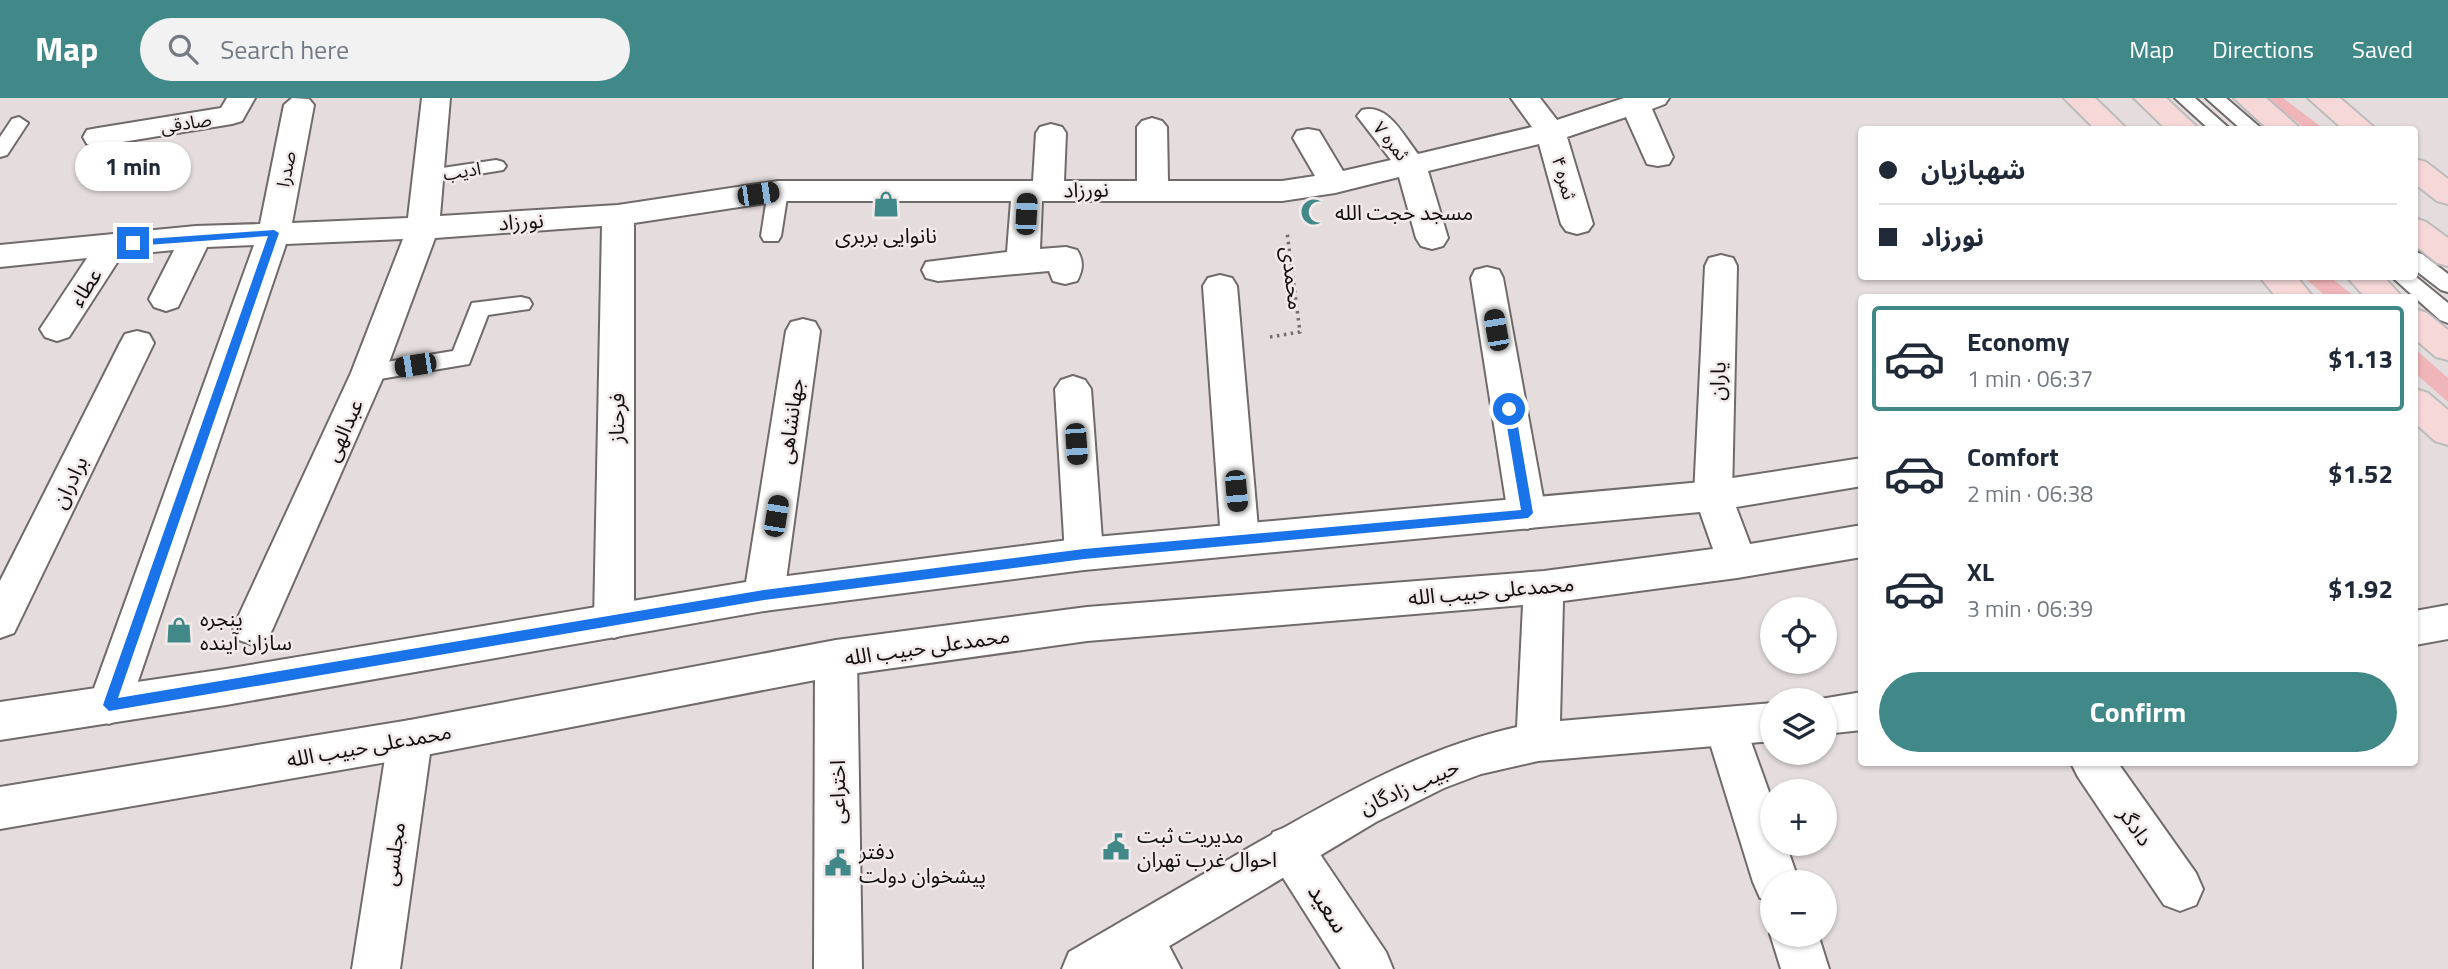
<!DOCTYPE html>
<html lang="en">
<head>
<meta charset="utf-8">
<style>
  body { margin:0; font-family:"Titillium Web","Noto Sans Arabic",sans-serif; background:#f2f2f3; color:#1f2937; height:100vh; display:flex; flex-direction:column; font-size:26px; white-space:nowrap }
  * { box-sizing:border-box; margin:0 }
  p { font-size:23px; color:#747a83 }
  .icon { flex:none; width:38px; height:38px; fill:none; stroke:currentColor; stroke-width:2; stroke-linecap:round; stroke-linejoin:round }
  .map { position:relative; flex:1; overflow:hidden }
  .drawer { position:absolute; left:1858px; top:196px; width:560px; height:472px; display:flex; flex-direction:column; background:#fff; border-radius:7px; box-shadow:0 2px 5px #0004 }
  .drawer>* { flex:none }
  .banner { position:absolute; left:1858px; top:28px; width:560px; height:154px; border-radius:7px; box-shadow:0 2px 5px #0004; display:grid; align-content:center; height:154px; padding:0 21px; background:#fff }
  .buttons { position:absolute; left:1760px; top:499px; display:grid; gap:14px }
  .buttons a { display:grid; place-items:center; width:77px; height:77px; border-radius:50%; background:#fff; box-shadow:0 2px 5px #0004; font-size:35px }
  .end { position:absolute; width:32px; height:32px; margin:-16px; border:9px solid #1a73e8; background:#fff; box-shadow:0 0 0 4px #fff }
  .from { border-radius:50% }
  .bubble { position:absolute; height:49px; border-radius:24px; background:#fff; box-shadow:0 2px 5px #0004; font-size:23px; font-weight:700; line-height:49px; text-align:center }
  .car { position:absolute; width:21px; height:42px; margin:-21px -10px; border-radius:9px; box-shadow:0 0 5px 2px #0007; background:linear-gradient(#222 24%,#8ab4d8 0 40%,#222 0 76%,#8ab4d8 0 86%,#222 0) }
  .banner b { display:flex; align-items:center; gap:24px; height:66px; font-size:26px }
  .banner b+b { border-top:2px solid #e0e1e3 }
  .banner i { width:18px; height:18px; background:#1f2937 }
  ul { padding:12px 0 0; list-style:none }
  li { display:flex; align-items:center; gap:21px; height:105px; margin:0 14px 10px; padding:0 7px; border:4px solid transparent; border-radius:7px }
  li div { flex:1 }
  li b { display:block; font-size:26px }
  li em { font-style:normal; font-weight:700 }
  li.active { border-color:#418989 }
  li>.icon { width:63px; height:63px; stroke-width:1.5 }
  .button { display:flex; gap:14px; margin-top:auto; padding:14px 21px }
  .button a { flex:1; height:80px; border-radius:42px; background:#418989; color:#fff; font-size:28px; font-weight:700; line-height:80px; text-align:center }
  header { display:flex; align-items:center; gap:42px; box-sizing:border-box; height:98px; padding:0 35px; background:#418989; color:#fff }
  header strong { font-size:33px }
  nav { display:flex; gap:38px; margin-inline-start:auto; font-size:24px }
  .search { width:490px; height:63px; background:#f2f2f3; display:flex; align-items:center; gap:18px; box-sizing:border-box; padding:0 24px; border-radius:38px; color:#747a83; font-size:26px }
  .map>svg:first-child { display:block }
  .green { fill:#f0b5b8 }
  .lines { fill:none; stroke-linecap:round; stroke-linejoin:round }
  .lane-casing { stroke:#716a6a; stroke-width:4 }
  .street-casing { stroke:#716a6a; stroke-width:4 }
  .secondary-casing { stroke:#716a6a; stroke-width:4 }
  .primary-casing { stroke:#bcbcbc; stroke-width:4 }
  .path { stroke:#736e6e; stroke-width:3.5; stroke-dasharray:2.5 4.5; stroke-linecap:butt }
  .lane { fill:#fff; fill-rule:evenodd }
  .street { fill:#fff; fill-rule:evenodd }
  .secondary { fill:#fff; fill-rule:evenodd }
  .primary { fill:#f7d8d9; fill-rule:evenodd }
  .route { fill:#1a73e8 }
  .labels { text-anchor:middle; dominant-baseline:central; stroke-width:5; stroke-linejoin:round; paint-order:stroke }
  .far-street-label { font-size:18px; fill:#110e0e; stroke:#f2eaea }
  .street-label { font-size:21px; fill:#110e0e; stroke:#f2eaea }
  .poi-label { font-size:21px; fill:#110e0e; stroke:#f2eaea; text-anchor:start }
  .near-street-label { font-size:24px; fill:#110e0e; stroke:#f2eaea }
</style>
</head>
<body>
<header>
<strong>Map</strong>
<div class="search"><svg class="icon" aria-label="search" viewBox="0 0 24 24"><circle cx="10" cy="10" r="6"/><path d="M15 15l6 6"/></svg>Search here</div>
<nav><a>Map</a><a>Directions</a><a>Saved</a></nav>
</header>
<div class="map">
<svg width="2448" height="871" viewBox="0 0 2448 871">
  <rect width="100%" height="100%" fill="#e5dddd"/>
  <g class="green">
    <path d="M2266 0H2283L2324 31H2306Z"/>
    <path d="M2303 179H2330L2355 199H2327Z"/>
    <path d="M2415 251 2448 280V304L2415 275Z"/>
  </g>
  <g class="lines">
    <g class="lane-casing">
      <g id="lane">
        <path d="M2175 0H2195L2231 32H2210Z"/>
        <path d="M2206 0H2226L2263 32H2242Z"/>
        <path d="M19 19 28 25 7 57 0 59V39L12 21Z"/>
        <path d="M496 62 503 64 506 68 503 72 429 84 422 82 419 78 422 74 429 72Z"/>
        <path d="M778 87 785 89 788 93 781 138 778 143H764L761 138 768 93 771 89Z"/>
        <path d="M2415 154 2422 156 2448 176V194L2441 192 2415 172Z"/>
        <path d="M2391 178H2415L2448 205V225L2440 222Z"/>
        <path d="M521 199 529 201 532 206 529 211 488 217 469 266 368 283 360 281 357 275 360 269 368 267 453 253 472 205Z"/>
      </g>
    </g>
    <g class="street-casing">
      <g id="street">
        <path d="M227 0H255L242 23 232 26 98 48 87 46 83 39 87 32 98 30 221 10Z"/>
        <path d="M292 0 309 1 314 7 292 125 408 120 422 0H450L440 118 618 107 778 83H1033L1036 35 1040 29 1051 26 1062 29 1066 35 1064 83H1137V29L1142 23 1152 20 1162 23 1167 29 1168 83H1282L1315 78 1293 40 1297 33 1308 31 1319 33 1343 73 1391 62 1357 18 1362 12C1388 5 1403 37 1418 56L1532 29 1511 0H1540L1557 22 1624 0H1669L1665 6 1652 11 1673 59 1669 66 1658 68 1647 66 1626 19 1567 39 1593 126 1588 133 1577 136 1566 133 1561 126 1539 46 1428 73 1448 140 1443 148 1432 151 1421 148 1416 140 1399 79 1335 95 1282 103H1042L1040 151 1066 149 1077 152C1084 163 1083 172 1077 183L1065 186 1053 183 1049 173 938 183 926 180 922 172 926 164 1007 154 1011 103H778L634 125V523L628 535 614 540 600 535 594 523 602 128 435 140 385 275 273 530 267 542 253 547 239 542 233 530 351 275 403 141 286 146 130 607 124 620 109 626 94 620 88 607 254 147 207 149 178 209 166 213 154 209 149 201 174 152 122 157 69 239 57 243 45 239 40 231 87 160 0 169V147L196 128 260 126 284 7Z"/>
        <path d="M1721 157 1733 160 1737 168 1732 398 1726 408 1713 413 1700 408 1694 398 1705 168 1709 160Z"/>
        <path d="M1487 169 1499 172 1503 180 1546 416 1540 427 1527 431 1514 427 1508 416 1471 180 1475 172Z"/>
        <path d="M1220 177 1232 180 1237 188 1259 442 1254 453 1240 457 1226 453 1221 442 1203 188 1208 180Z"/>
        <path d="M803 221 815 224 820 233 784 497 778 509 764 513 750 509 744 497 786 233 791 224Z"/>
        <path d="M137 233 149 236 154 245 14 535 0 540V483L120 245 125 236Z"/>
        <path d="M1073 278 1085 282 1091 291 1103 456 1098 467 1084 472 1070 467 1065 456 1055 291 1061 282Z"/>
        <path d="M836 542 851 548 857 560 862 871H814L815 560 821 548Z"/>
        <path d="M1726 610 1741 616 1773 705V746H1786L1799 784H1773V805L1760 800 1753 784 1705 629 1711 616Z"/>
        <path d="M410 622 425 627 432 641 400 871H352L388 641 395 627Z"/>
        <path d="M2071 665H2118L2196 775 2203 791 2196 807 2180 813 2164 807 2078 679Z"/>
        <path d="M1289 728 1305 734 1386 854 1393 871H1341L1273 764 1266 749 1273 734Z"/>
        <path d="M1139 816 1156 823 1181 871H1131L1115 839 1122 823Z"/>
        <path d="M1773 830V836H1818L1829 871H1781L1770 836Z"/>
      </g>
    </g>
    <g class="secondary-casing">
      <g id="secondary">
        <path d="M1862 360V388L1736 409 1750 446 1862 427V459L1737 480 1563 503 1560 623 1773 605V643L1538 663 1481 676 1444 690 1376 724 1131 871H1062L1069 854C1129 819 1190 784 1250 749 1336 700 1419 651 1517 629L1523 507 1087 543 836 578 410 660 0 731V689L410 622 836 542 1087 509 1544 473 1713 451 1700 414 1084 472 764 513 226 607 0 642V604L226 571 764 481 1084 440 1713 383Z"/>
        <path d="M2448 507V541L2415 547V513Z"/>
        <path d="M1862 594V632L1825 636V602H1815Z"/>
      </g>
    </g>
    <g class="primary-casing">
      <g id="primary">
        <path d="M2064 0H2095L2128 32H2096Z"/>
        <path d="M2134 0H2166L2200 32H2167Z"/>
        <path d="M2234 0H2266L2302 32H2269Z"/>
        <path d="M2308 0H2340L2377 32H2344Z"/>
        <path d="M2415 61 2426 64 2448 81V106L2437 103 2415 86Z"/>
        <path d="M2415 120 2426 124 2448 140V168L2437 165 2415 147Z"/>
        <path d="M2259 178H2296L2314 200H2277Z"/>
        <path d="M2346 178H2383L2403 200H2366Z"/>
        <path d="M2415 211 2427 215 2448 232V262L2436 259 2415 241Z"/>
        <path d="M2415 291 2428 295 2448 312V347L2435 343 2415 325Z"/>
      </g>
    </g>
    <path class="path" d="M1270 239 1300 234 1287 134"/>
    <use href="#lane" class="lane"/>
    <use href="#street" class="street"/>
    <use href="#secondary" class="secondary"/>
    <use href="#primary" class="primary"/>
  </g>
  <path class="route" d="M274 132 279 135 118 600 764 492 1084 451 1521 412 1504 311 1509 307 1515 311 1533 415 1528 420 1084 461 764 502 109 613 103 607 268 138 133 148 128 145 133 142Z"/>
  <defs>
    <g id="shop-bare" transform="scale(2.1)"><path d="M-5-2.5h2.3a2.7 3.5 0 0 1 5.4 0H5L5.5 6h-11ZM-1.5-2.5h3a1.5 2.3 0 0 0-3 0Z" fill="#418989" stroke="#f2eaea" stroke-width="2.5" paint-order="stroke"/></g>
    <g id="mosque-bare" transform="scale(2.1)"><path d="M3.5-4.9A6 6 0 1 0 3.5 4.9A5 5 0 1 1 3.5-4.9Z" fill="#418989" stroke="#f2eaea" stroke-width="2.5" paint-order="stroke"/></g>
    <g id="civic-bare" transform="scale(2.1)"><path d="M-.6-6.5H3V-4.5H.6V-3L4-1V1h2V6H-6V1h2V-1L-.6-3ZM-1.2 2.5V6h2.4V2.5Z" fill="#418989" stroke="#f2eaea" stroke-width="2.5" paint-order="stroke"/></g>
  </defs>
  <g fill-rule="evenodd">
    <use href="#shop-bare" x="886" y="106"/>
    <use href="#mosque-bare" x="1314" y="114"/>
    <use href="#shop-bare" x="179" y="532"/>
    <use href="#civic-bare" x="1116" y="749"/>
    <use href="#civic-bare" x="838" y="765"/>
  </g>
  <g class="labels">
    <g class="far-street-label">
      <text transform="translate(186 25) rotate(-9)">صادقی</text>
      <text transform="translate(1391 43) rotate(51)">ثمره ۷</text>
      <text transform="translate(286 71) rotate(-79)">صدرا</text>
      <text transform="translate(462 73) rotate(-9)">ادیب</text>
      <text transform="translate(1564 80) rotate(74)">ثمره ۴</text>
    </g>
    <g class="street-label">
      <text transform="translate(1086 91) rotate(-1)">نورزاد</text>
      <text transform="translate(521 123) rotate(-4)">نورزاد</text>
      <text transform="translate(1293 180) rotate(83)">محمدی</text>
      <text transform="translate(85 189) rotate(-57)">عطاء</text>
      <text transform="translate(1717 283) rotate(-88)">یاران</text>
      <text transform="translate(616 320) rotate(-89)">فرحناز</text>
      <text transform="translate(790 323) rotate(-82)">جهانشاهی</text>
      <text transform="translate(343 332) rotate(-66)">عبدالهی</text>
      <text transform="translate(69 384) rotate(-64)">برادران</text>
      <text transform="translate(1491 492) rotate(-5)">محمدعلی حبیب الله</text>
      <text transform="translate(927 548) rotate(-8)">محمدعلی حبیب الله</text>
      <text transform="translate(369 647) rotate(-10)">محمدعلی حبیب الله</text>
      <text transform="translate(1409 688) rotate(-24)">حبیب زادگان</text>
      <text transform="translate(837 694) rotate(-90)">اختراعی</text>
      <text transform="translate(2136 728) rotate(55)">دادگر</text>
      <text transform="translate(393 756) rotate(-82)">مجلسی</text>
    </g>
    <g class="poi-label">
      <text x="1335" y="114">مسجد حجت الله</text>
      <text x="886" y="137" text-anchor="middle">نانوایی بربری</text>
      <text x="200" y="520">پنجره<tspan x="200" dy="24">سازان آینده</tspan></text>
      <text x="1137" y="737">مدیریت ثبت<tspan x="1137" dy="24">احوال غرب تهران</tspan></text>
      <text x="859" y="753">دفتر<tspan x="859" dy="24">پیشخوان دولت</tspan></text>
    </g>
    <g class="near-street-label">
      <text transform="translate(1329 810) rotate(57)">سعید</text>
    </g>
  </g>
</svg>
<div class="buttons">
<a><svg class="icon" aria-label="locate" viewBox="0 0 24 24"><circle cx="12" cy="12" r="6"/><path d="M12 2v4M12 18v4M2 12h4M18 12h4"/></svg></a>
<a><svg class="icon" aria-label="layers" viewBox="0 0 24 24"><path d="M12 4l9 5-9 5-9-5zM3 14l9 5 9-5"/></svg></a>
<a>+</a>
<a>−</a>
</div>
<i class="end from" style="left:1509px;top:311px"></i>
<i class="end" style="left:133px;top:145px"></i>
<div class="bubble" style="left:75px;top:44px;width:116px">1 min</div>
<i class="car" style="left:758px;top:96px;rotate:82deg"></i>
<i class="car" style="left:1026px;top:116px;rotate:3deg"></i>
<i class="car" style="left:1496px;top:232px;rotate:350deg"></i>
<i class="car" style="left:415px;top:267px;rotate:261deg"></i>
<i class="car" style="left:1076px;top:346px;rotate:176deg"></i>
<i class="car" style="left:1236px;top:393px;rotate:175deg"></i>
<i class="car" style="left:776px;top:418px;rotate:9deg"></i>
<div class="banner">
<b><i class="from"></i>شهبازیان</b>
<b><i></i>نورزاد</b>
</div>
<section class="drawer">
<ul>
<li class="active"><svg class="icon" aria-label="car" viewBox="0 0 24 24"><path d="M5 17H2v-5l4-1 3-4h7l3 4 3 1v5h-3M9 17h6M6 11h13"/><circle cx="7" cy="17" r="2"/><circle cx="17" cy="17" r="2"/></svg><div><b>Economy</b><p>1 min · 06:37</p></div><em>$1.13</em></li>
<li><svg class="icon" aria-label="car" viewBox="0 0 24 24"><path d="M5 17H2v-5l4-1 3-4h7l3 4 3 1v5h-3M9 17h6M6 11h13"/><circle cx="7" cy="17" r="2"/><circle cx="17" cy="17" r="2"/></svg><div><b>Comfort</b><p>2 min · 06:38</p></div><em>$1.52</em></li>
<li><svg class="icon" aria-label="car" viewBox="0 0 24 24"><path d="M5 17H2v-5l4-1 3-4h7l3 4 3 1v5h-3M9 17h6M6 11h13"/><circle cx="7" cy="17" r="2"/><circle cx="17" cy="17" r="2"/></svg><div><b>XL</b><p>3 min · 06:39</p></div><em>$1.92</em></li>
</ul>
<div class="button"><a>Confirm</a></div>
</section>
</div>
</body>
</html>
